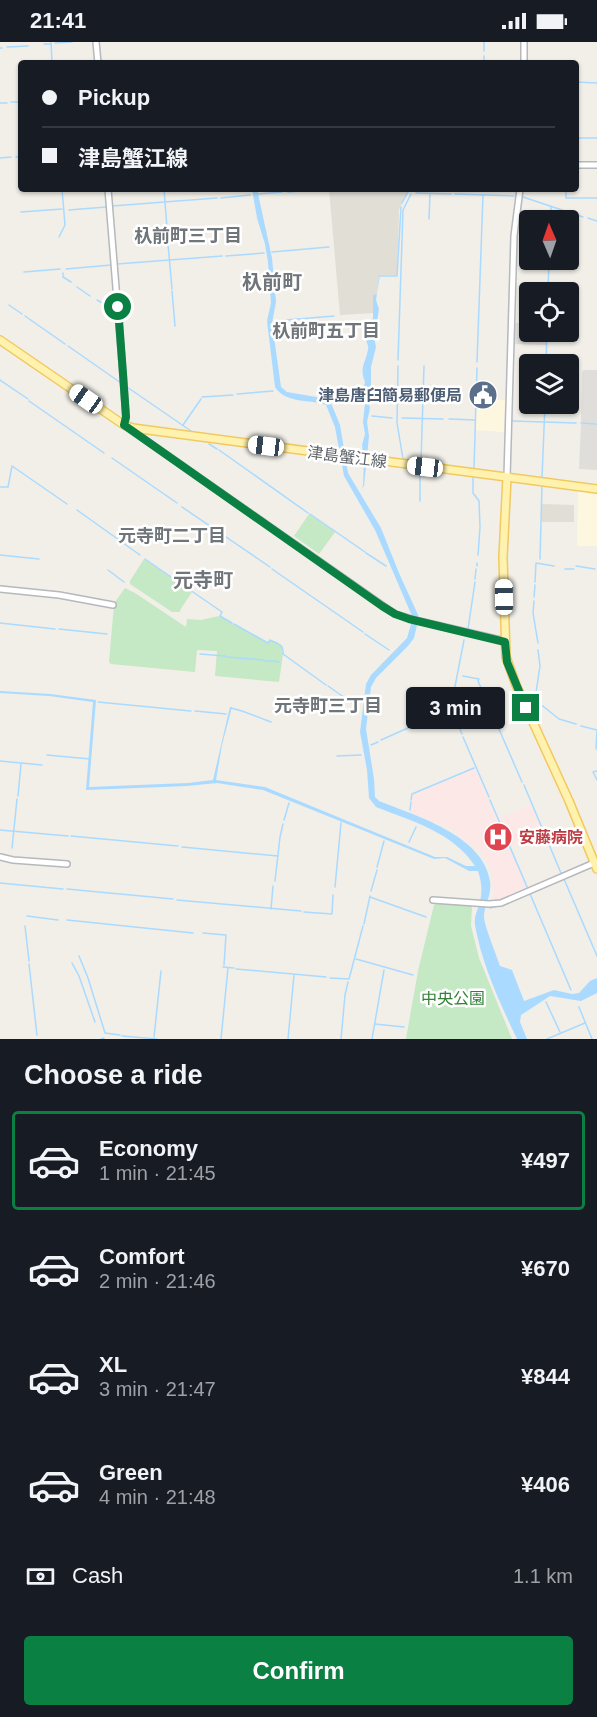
<!DOCTYPE html>
<html lang="en">
<head>
<meta charset="utf-8">
<style>
  body { margin:0; font-family:Helvetica,"Noto Sans JP",sans-serif; background:#20242c; color:#f1f3f6; height:100vh; display:flex; flex-direction:column; font-size:22px; white-space:nowrap }
  * { box-sizing:border-box; margin:0 }
  p { font-size:20px; color:#9ea1a6 }
  .icon { flex:none; width:33px; height:33px; fill:none; stroke:currentColor; stroke-width:2; stroke-linecap:round; stroke-linejoin:round }
  .map { position:relative; height:997px; overflow:hidden }
  .side { display:flex; flex-direction:column; background:#171b24; flex:1 }
  .side>* { flex:none }
  .banner { position:absolute; left:18px; top:18px; width:561px; height:132px; border-radius:6px; box-shadow:0 2px 4px #0004; display:grid; align-content:center; height:132px; padding:0 24px; background:#171b24 }
  .needle { width:39px; rotate:358deg }
  .tools { position:absolute; left:519px; top:168px; display:grid; gap:12px }
  .tools a { display:grid; place-items:center; width:60px; height:60px; border-radius:6px; background:#171b24; box-shadow:0 2px 4px #0004; font-size:30px }
  .end { position:absolute; width:27px; height:27px; margin:-14px; border:8px solid #0b8043; background:#fff; box-shadow:0 0 0 3px #fff }
  .from { border-radius:50% }
  .bubble { position:absolute; height:42px; border-radius:6px; background:#171b24; box-shadow:0 2px 4px #0004; font-size:20px; font-weight:700; line-height:42px; text-align:center }
  .car { position:absolute; width:18px; height:36px; margin:-18px -9px; border-radius:8px; box-shadow:0 0 4px 2px #0007; background:linear-gradient(#fff 24%,#345 0 40%,#fff 0 76%,#345 0 86%,#fff 0) }
  .banner b { display:flex; align-items:center; gap:21px; height:57px; font-size:22px }
  .banner b+b { border-top:2px solid #363941 }
  .banner i { width:15px; height:15px; background:#f1f3f6 }
  ul { padding:0; list-style:none }
  li { display:flex; align-items:center; gap:18px; height:99px; margin:0 12px 9px; padding:0 12px; border:3px solid transparent; border-radius:6px }
  li div { flex:1 }
  li b { display:block; font-size:22px }
  li em { font-style:normal; font-weight:700 }
  li.active { border-color:#0b8043 }
  li>.icon { width:54px; height:54px; stroke-width:1.5 }
  h2 { padding:0 24px; font-size:27px; line-height:72px }
  .pay { display:flex; align-items:center; gap:15px; height:66px; padding:0 24px; font-size:22px }
  .pay p { margin-inline-start:auto }
  .primary-button { display:flex; gap:12px; margin-top:auto; padding:12px 24px }
  .primary-button a { flex:1; height:69px; border-radius:6px; background:#0b8043; color:#fff; font-size:24px; font-weight:700; line-height:69px; text-align:center }
  .status { display:flex; justify-content:space-between; align-items:center; height:42px; padding:0 30px; background:#171b24; direction:ltr }
  .status svg { height:16px; fill:currentColor }
  .map>svg:first-child { display:block }
  .commercial { fill:#fef7e0 }
  .industrial { fill:#e0deda }
  .education { fill:#e1ded6 }
  .medical { fill:#fce8e6 }
  .green { fill:#c5e8c5 }
  .water { fill:#aadaff }
  .lines { fill:none; stroke-linecap:round; stroke-linejoin:round }
  .stream { stroke:#aadaff; stroke-width:1.5 }
  .minor-casing { stroke:#b5b8bc; stroke-width:8 }
  .major-casing { stroke:#f2c960; stroke-width:10 }
  .minor { stroke:#fff; stroke-width:5 }
  .major { stroke:#fff2af; stroke-width:7 }
  .route { stroke:#0b8043; stroke-width:8 }
  .labels { text-anchor:middle; dominant-baseline:central; stroke-width:5; stroke-linejoin:round; paint-order:stroke }
  .service-label { font-size:16px; font-weight:bold; fill:#4e5e75; stroke:#fff; text-anchor:end }
  .street-label { font-size:16px; fill:#5f6368; stroke:#fff }
  .health-label { font-size:16px; font-weight:bold; fill:#be3a42; stroke:#fff; text-anchor:start }
  .park-label { font-size:16px; fill:#348238; stroke:#fff }
  .neighbourhood-label { font-size:18px; font-weight:bold; fill:#70757a; stroke:#fff }
  .quarter-label { font-size:20px; font-weight:bold; fill:#70757a; stroke:#fff }
</style>
</head>
<body>
<div class="status"><b>21:41</b><svg viewBox="0 0 49 12"><path d="M0 12V9h3v3zM5 12V6h3v6zM10 12V3h3v9zM15 12V0h3v12zM26 1h20v11H26zM47 4h2v5h-2z"/></svg></div>
<div class="map">
<svg width="597" height="997" viewBox="0 0 597 997">
  <rect width="100%" height="100%" fill="#f1efe8"/>
  <g class="commercial">
    <path d="M476 357 505 358 504 390 475 388Z"/>
    <path d="M580 449 597 451V504H577L578 450Z"/>
  </g>
  <g class="industrial">
    <path d="M514 281H529L530 290H546V303L514 302Z"/>
    <path d="M584 328H597V381H581L582 330Z"/>
    <path d="M581 382H597V428L579 427Z"/>
  </g>
  <g class="education">
    <path d="M329 147H409L399 168 397 233H379L377 252 374 254V271L340 273Z"/>
    <path d="M542 462 574 463V480H542Z"/>
  </g>
  <path class="medical" d="M475 726 497 777 531 763 543 791 510 805 527 847 501 857 493 858 494 850 491 830 481 811 451 787 410 770 413 753Z"/>
  <g class="green">
    <path d="M309 472 335 490 319 512 294 494Z"/>
    <path d="M144 517 192 550 180 568V570H172L130 542V539Z"/>
    <path d="M125 546 135 551 186 585 187 577 201 578 219 574 268 601 270 598 281 603 283 612 279 640 215 634 217 609 197 608 195 630 111 622 109 620 114 563 115 560Z"/>
    <path d="M436 860 472 863 471 884 479 916 512 997H406L418 929 434 863Z"/>
  </g>
  <g class="water">
    <path d="M252 147H257L272 216 276 260 272 281 281 345 287 350 322 356 331 361 340 383 348 431 381 486 399 531 419 575 414 596 408 604 376 636 371 645 366 687 374 737 375 755 379 759C416 774 483 793 490 839 492 854 484 863 484 875 484 883 497 914 500 924L512 928 524 959 554 948 572 952 579 951 590 939 597 936V951L581 959 550 954 521 973 520 980 527 997H517C500 961 482 923 475 883 474 876 476 872 478 866 483 853 482 841 478 829H469L445 816 434 817 263 748 217 741 187 744 86 748 93 660 49 654 0 651V649L50 652 96 658 89 745 188 741 213 738 228 673 230 665H232L222 703 216 738 265 745 435 815H447L466 824H475C453 790 411 779 376 765L369 756 367 728 360 690 366 642 371 633 407 596 411 582 412 574 375 488 344 434 335 385 326 363C310 357 286 362 275 345L267 279 271 261 268 220 265 202 257 176Z"/>
    <path d="M379 233H380L376 258 379 267 376 285 375 300 376 305 371 325V352L368 359 370 366 367 380 369 394 364 444 361 447 363 444 364 418 362 403 365 392 363 380 365 362 363 348 365 340C359 324 366 321 368 307 369 304 367 302 366 298 364 290 368 281 373 276V253L377 252Z"/>
  </g>
  <g class="lines">
    <g class="stream">
      <path d="M51 0 52 21"/>
      <path d="M55 1 72 0"/>
      <path d="M44 2H50"/>
      <path d="M7 5 28 4"/>
      <path d="M0 6H2"/>
      <path d="M484 9V0"/>
      <path d="M484 21V14"/>
      <path d="M576 40 597 41"/>
      <path d="M11 60H21"/>
      <path d="M0 61H7"/>
      <path d="M576 96H597"/>
      <path d="M16 115 21 114"/>
      <path d="M0 116 11 115"/>
      <path d="M164 147 167 186"/>
      <path d="M566 147V156H597"/>
      <path d="M288 150 323 147"/>
      <path d="M416 151 451 152"/>
      <path d="M258 152 282 150"/>
      <path d="M455 152 514 154"/>
      <path d="M523 155 583 175"/>
      <path d="M221 156 250 153"/>
      <path d="M402 161 408 150"/>
      <path d="M112 164 217 156"/>
      <path d="M69 168 106 165"/>
      <path d="M21 170 62 167"/>
      <path d="M588 176 597 179"/>
      <path d="M429 177 430 152"/>
      <path d="M551 178V165"/>
      <path d="M167 191 172 247"/>
      <path d="M59 195 65 183 62 147"/>
      <path d="M272 210 329 205"/>
      <path d="M226 214 264 211"/>
      <path d="M117 222 222 214"/>
      <path d="M66 227 111 223"/>
      <path d="M24 230 60 227"/>
      <path d="M63 231V235L71 240"/>
      <path d="M380 234H397L401 165"/>
      <path d="M77 245 90 254"/>
      <path d="M172 249 175 284"/>
      <path d="M548 250 549 218"/>
      <path d="M97 258 109 265"/>
      <path d="M9 263 22 272"/>
      <path d="M25 274 65 302"/>
      <path d="M274 279 334 274"/>
      <path d="M68 304 121 341"/>
      <path d="M398 318 403 168 411 152"/>
      <path d="M477 320 483 153"/>
      <path d="M546 322 547 290"/>
      <path d="M398 324 397 381 403 417"/>
      <path d="M0 338 28 357"/>
      <path d="M127 345 191 389"/>
      <path d="M237 352 273 349"/>
      <path d="M202 355 233 353"/>
      <path d="M29 359 104 411"/>
      <path d="M372 374 392 376"/>
      <path d="M402 376 443 377"/>
      <path d="M449 377 475 378"/>
      <path d="M512 379 576 381"/>
      <path d="M581 381 597 382"/>
      <path d="M183 383 201 357"/>
      <path d="M209 402 217 407"/>
      <path d="M219 408 308 471"/>
      <path d="M112 416 177 461"/>
      <path d="M421 419 424 324"/>
      <path d="M474 426 477 326"/>
      <path d="M473 435V451L479 459 480 485 478 513"/>
      <path d="M542 436 545 362"/>
      <path d="M0 445H8L12 424 67 462"/>
      <path d="M420 459V428"/>
      <path d="M182 465 270 525"/>
      <path d="M77 468 140 513"/>
      <path d="M310 472 365 510"/>
      <path d="M366 511 386 524"/>
      <path d="M0 513 39 517"/>
      <path d="M145 517 222 570 220 574 232 581"/>
      <path d="M540 517 542 444"/>
      <path d="M477 524V521"/>
      <path d="M576 524 595 527"/>
      <path d="M272 527 363 590"/>
      <path d="M565 527H574"/>
      <path d="M108 528 124 540"/>
      <path d="M475 537 476 527"/>
      <path d="M535 540 536 521 554 524"/>
      <path d="M534 555 535 543"/>
      <path d="M534 559 533 571 538 601"/>
      <path d="M0 581 55 587"/>
      <path d="M234 582 268 601 270 598C278 602 284 602 283 612L326 643"/>
      <path d="M59 587 107 592"/>
      <path d="M468 587 475 540"/>
      <path d="M365 592 389 608"/>
      <path d="M200 612 225 614"/>
      <path d="M226 615 238 616"/>
      <path d="M239 616 251 617"/>
      <path d="M252 617 264 618"/>
      <path d="M265 619H272"/>
      <path d="M273 619 279 620"/>
      <path d="M463 634 479 637 478 639 522 740"/>
      <path d="M328 644 358 665"/>
      <path d="M535 657 540 624 538 608"/>
      <path d="M98 660 191 669"/>
      <path d="M529 661 535 657 537 659"/>
      <path d="M539 661 559 677 576 682"/>
      <path d="M231 666 242 669 271 680"/>
      <path d="M195 669 226 672"/>
      <path d="M581 684 597 688 596 707"/>
      <path d="M462 692 451 665 464 598"/>
      <path d="M463 695 489 755"/>
      <path d="M381 698 419 681 421 672 441 677"/>
      <path d="M371 703 378 700"/>
      <path d="M47 713 90 717"/>
      <path d="M337 714 361 713"/>
      <path d="M0 719 42 723"/>
      <path d="M597 729 593 730 597 738"/>
      <path d="M524 743 561 831"/>
      <path d="M18 754 21 722"/>
      <path d="M411 758 412 752 474 726"/>
      <path d="M490 758 571 948"/>
      <path d="M410 768 411 760"/>
      <path d="M284 778 289 761"/>
      <path d="M0 788 68 794"/>
      <path d="M71 794 178 804"/>
      <path d="M409 800 416 785"/>
      <path d="M182 805 278 814"/>
      <path d="M12 806 17 757"/>
      <path d="M377 825 384 799"/>
      <path d="M564 837 597 914"/>
      <path d="M275 839 280 795 283 782"/>
      <path d="M0 841 63 847"/>
      <path d="M335 845 341 781"/>
      <path d="M67 847 173 857"/>
      <path d="M371 849 377 828"/>
      <path d="M370 855 426 875"/>
      <path d="M177 858 301 869"/>
      <path d="M490 866 497 864"/>
      <path d="M271 867 273 844"/>
      <path d="M304 870 332 872 333 853"/>
      <path d="M27 874 58 878"/>
      <path d="M67 878 193 891"/>
      <path d="M364 882 370 854"/>
      <path d="M25 884 29 919"/>
      <path d="M203 891 226 893 224 923"/>
      <path d="M79 914 88 936 105 991 120 993"/>
      <path d="M356 917 413 933"/>
      <path d="M72 921 79 934 95 980"/>
      <path d="M29 922 37 993"/>
      <path d="M223 925 234 926"/>
      <path d="M236 927 326 935"/>
      <path d="M330 936 349 937 363 884"/>
      <path d="M546 960 560 990"/>
      <path d="M579 965 592 997"/>
      <path d="M375 982 404 985"/>
      <path d="M122 994 157 997"/>
      <path d="M154 995 161 929"/>
      <path d="M101 997 104 996"/>
      <path d="M221 997 228 926"/>
      <path d="M288 997 294 933"/>
      <path d="M341 997 345 953 348 940"/>
      <path d="M372 997 384 928"/>
      <path d="M547 997 585 981"/>
    </g>
    <g class="minor-casing">
      <g id="minor">
        <path d="M96 0 98 21"/>
        <path d="M524 21V0"/>
        <path d="M576 123H597"/>
        <path d="M108 147 123 332 126 375 124 383 395 572 419 579 505 599"/>
        <path d="M507 435 514 194 520 147"/>
        <path d="M0 547 59 553 113 563"/>
        <path d="M0 815 13 818 67 822"/>
        <path d="M433 858 489 862 501 861 594 821"/>
      </g>
    </g>
    <g class="major-casing">
      <g id="major">
        <path d="M0 298 124 383 133 386 597 447"/>
        <path d="M507 435 503 515 506 615 516 643 569 759 597 827"/>
      </g>
    </g>
    <use href="#minor" class="minor"/>
    <use href="#major" class="major"/>
  </g>
  <g class="lines">
    <path class="route" d="M118 265 123 332 126 375 124 383 382 564 395 572 409 577 505 600 507 620 526 666"/>
  </g>
  <defs>
    <g id="civic-disc" transform="scale(1.5)"><circle r="9.5" fill="#5c6f8a" stroke="#fff"/><path d="M-.6-6.5H3V-4.5H.6V-3L4-1V1h2V6H-6V1h2V-1L-.6-3ZM-1.2 2.5V6h2.4V2.5Z" fill="#fff"/></g>
    <g id="hospital-disc" transform="scale(1.5)"><circle r="9.5" fill="#e0444e" stroke="#fff"/><path d="M-5-5h3v3.5h4V-5h3V5h-3V1.5h-4V5h-3Z" fill="#fff"/></g>
  </defs>
  <g fill-rule="evenodd">
    <use href="#civic-disc" x="483" y="353"/>
    <use href="#hospital-disc" x="498" y="795"/>
  </g>
  <g class="labels">
    <g class="service-label">
      <text x="462" y="353">津島唐臼簡易郵便局</text>
    </g>
    <g class="street-label">
      <text transform="translate(347 415) rotate(7)">津島蟹江線</text>
    </g>
    <g class="health-label">
      <text x="519" y="795">安藤病院</text>
    </g>
    <g class="park-label">
      <text x="453" y="956">中央公園</text>
    </g>
    <g class="neighbourhood-label">
      <text x="188" y="194">杁前町三丁目</text>
      <text x="326" y="289">杁前町五丁目</text>
      <text x="172" y="494">元寺町二丁目</text>
      <text x="328" y="664">元寺町三丁目</text>
    </g>
    <g class="quarter-label">
      <text x="272" y="240">杁前町</text>
      <text x="203" y="538">元寺町</text>
    </g>
  </g>
</svg>
<div class="tools">
<a><svg class="needle" viewBox="-14 -14 28 28"><path d="M0-13l5 13h-10z" fill="#e53935"/><path d="M0 13l5-13h-10z" fill="#9ea1a6"/></svg></a>
<a><svg class="icon" aria-label="locate" viewBox="0 0 24 24"><circle cx="12" cy="12" r="6"/><path d="M12 2v4M12 18v4M2 12h4M18 12h4"/></svg></a>
<a><svg class="icon" aria-label="layers" viewBox="0 0 24 24"><path d="M12 4l9 5-9 5-9-5zM3 14l9 5 9-5"/></svg></a>
</div>
<i class="end from" style="left:118px;top:265px"></i>
<i class="end" style="left:526px;top:666px"></i>
<div class="bubble" style="left:406px;top:645px;width:99px">3 min</div>
<i class="car" style="left:86px;top:357px;rotate:305deg"></i>
<i class="car" style="left:266px;top:404px;rotate:277deg"></i>
<i class="car" style="left:425px;top:425px;rotate:277deg"></i>
<i class="car" style="left:504px;top:555px;rotate:359deg"></i>
<div class="banner">
<b><i class="from"></i>Pickup</b>
<b><i></i>津島蟹江線</b>
</div>
</div>
<section class="side">
<h2>Choose a ride</h2>
<ul>
<li class="active"><svg class="icon" aria-label="car" viewBox="0 0 24 24"><path d="M5 17H2v-5l4-1 3-4h7l3 4 3 1v5h-3M9 17h6M6 11h13"/><circle cx="7" cy="17" r="2"/><circle cx="17" cy="17" r="2"/></svg><div><b>Economy</b><p>1 min · 21:45</p></div><em>¥497</em></li>
<li><svg class="icon" aria-label="car" viewBox="0 0 24 24"><path d="M5 17H2v-5l4-1 3-4h7l3 4 3 1v5h-3M9 17h6M6 11h13"/><circle cx="7" cy="17" r="2"/><circle cx="17" cy="17" r="2"/></svg><div><b>Comfort</b><p>2 min · 21:46</p></div><em>¥670</em></li>
<li><svg class="icon" aria-label="car" viewBox="0 0 24 24"><path d="M5 17H2v-5l4-1 3-4h7l3 4 3 1v5h-3M9 17h6M6 11h13"/><circle cx="7" cy="17" r="2"/><circle cx="17" cy="17" r="2"/></svg><div><b>XL</b><p>3 min · 21:47</p></div><em>¥844</em></li>
<li><svg class="icon" aria-label="car" viewBox="0 0 24 24"><path d="M5 17H2v-5l4-1 3-4h7l3 4 3 1v5h-3M9 17h6M6 11h13"/><circle cx="7" cy="17" r="2"/><circle cx="17" cy="17" r="2"/></svg><div><b>Green</b><p>4 min · 21:48</p></div><em>¥406</em></li>
</ul>
<div class="pay"><svg class="icon" aria-label="cash" viewBox="0 0 24 24"><path d="M3 7h18v10H3z"/><circle cx="12" cy="12" r="2"/></svg>Cash<p>1.1 km</p></div>
<div class="primary-button"><a>Confirm</a></div>
</section>
</body>
</html>
